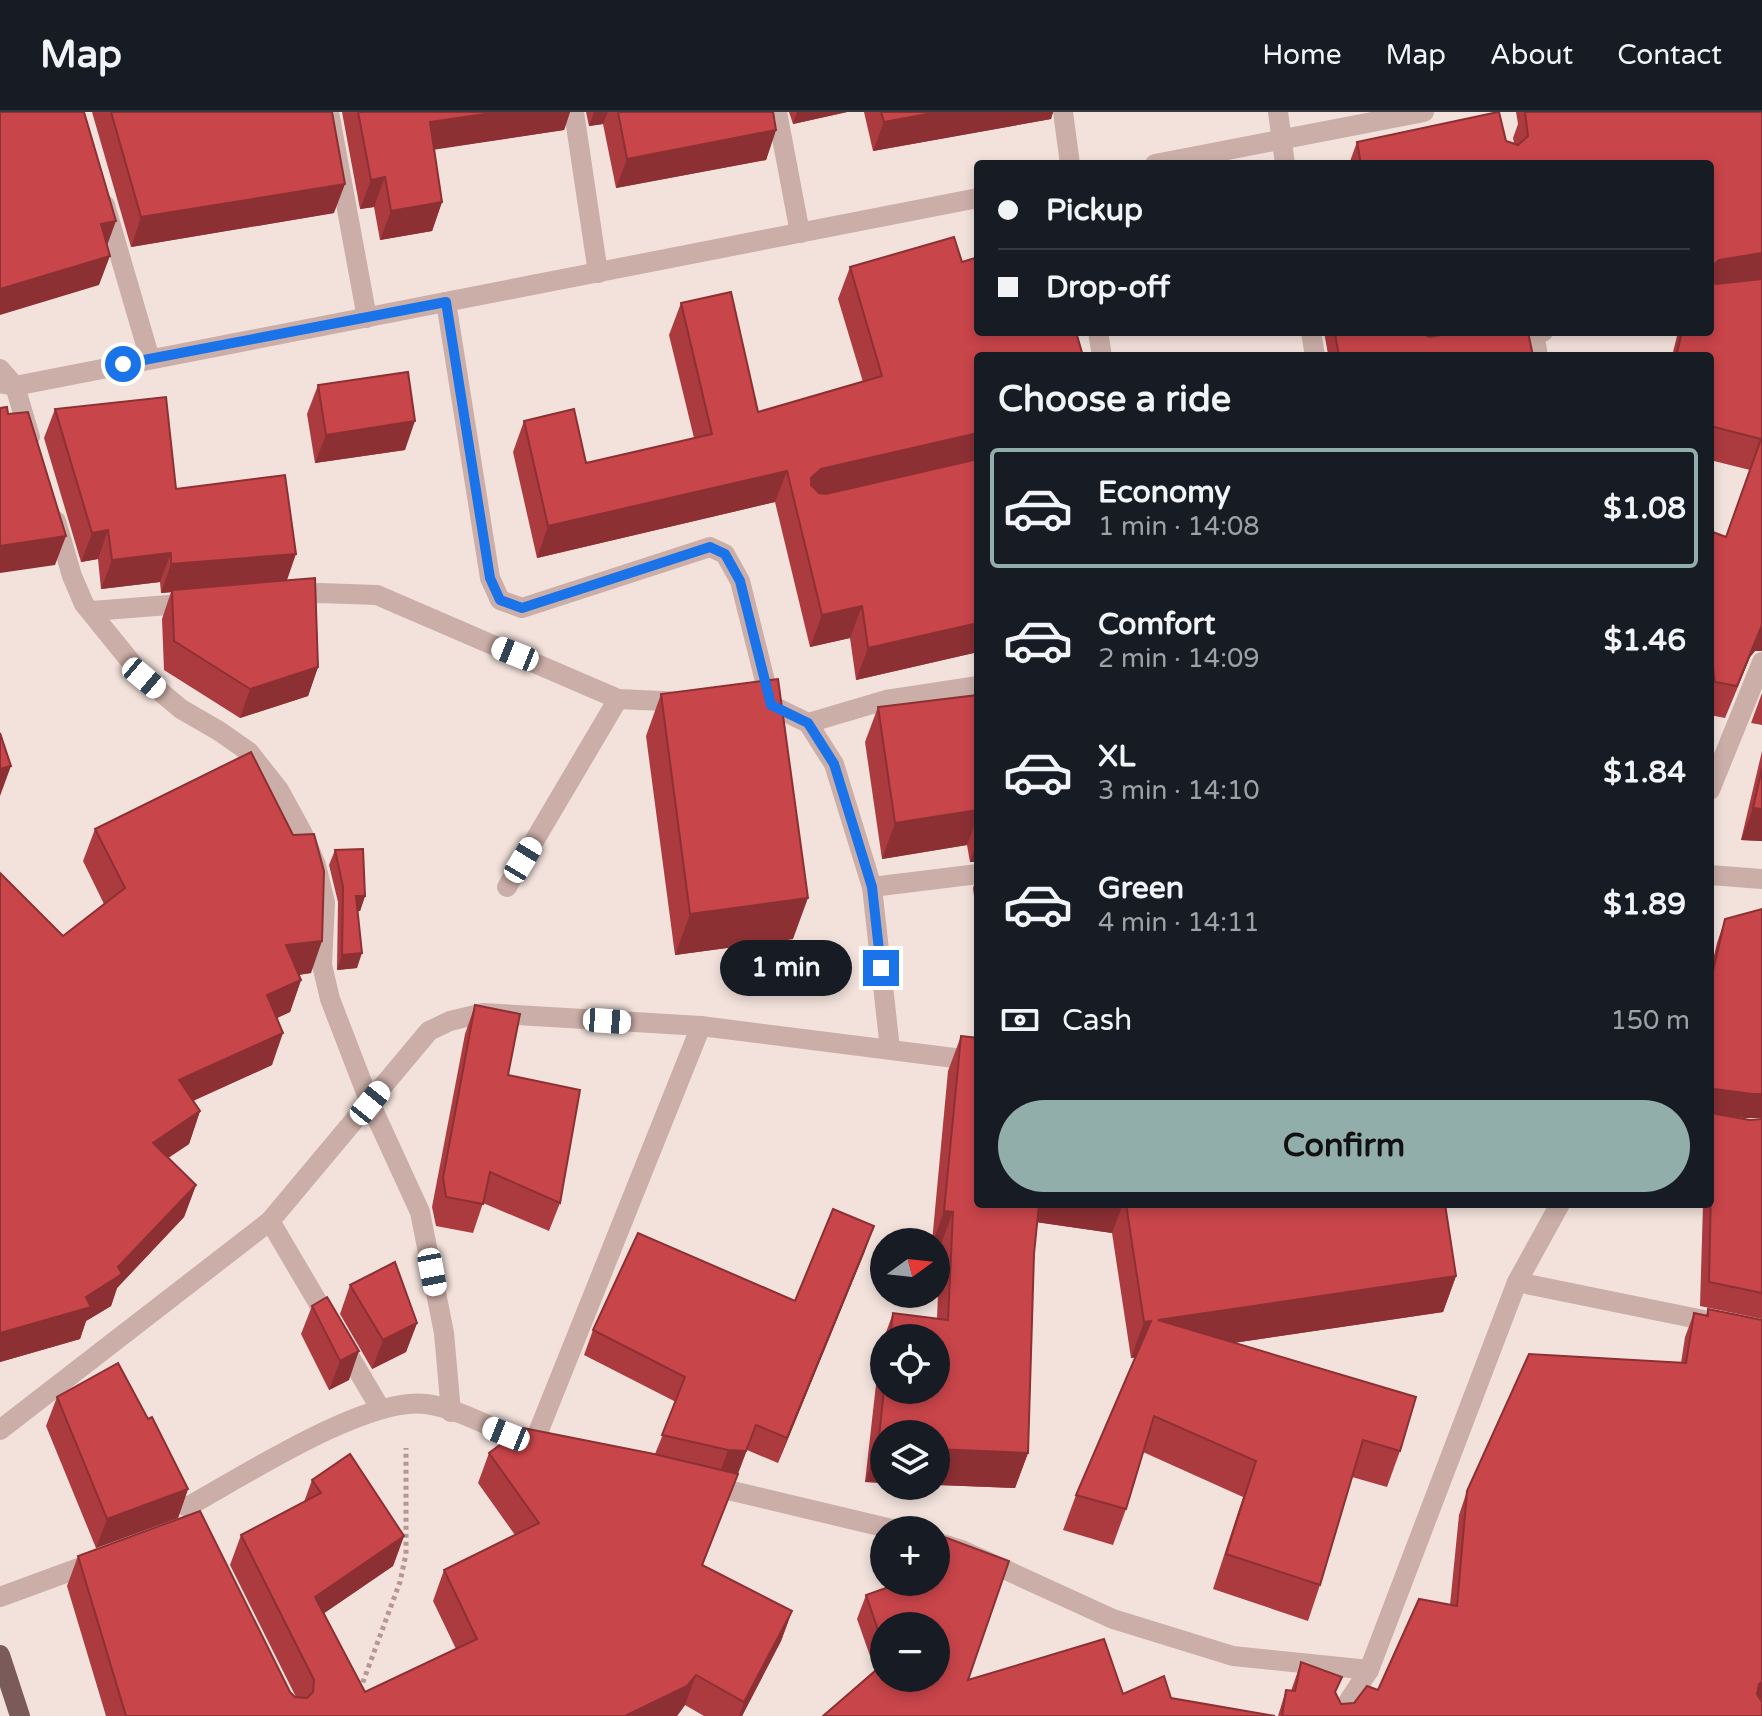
<!DOCTYPE html>
<html lang="en">
<head>
<meta charset="utf-8">
<style>
  body { margin:0; font-family:"Varela Round",sans-serif; background:#20242c; color:#f1f3f6; height:100vh; display:flex; flex-direction:column; font-size:30px; white-space:nowrap }
  * { box-sizing:border-box; margin:0 }
  p { font-size:26px; color:#9ea1a6 }
  .icon { flex:none; width:44px; height:44px; fill:none; stroke:currentColor; stroke-width:2; stroke-linecap:round; stroke-linejoin:round }
  .map { position:relative; flex:1; overflow:hidden }
  .sheet { position:absolute; left:974px; top:240px; width:740px; height:856px; display:flex; flex-direction:column; background:#171b24; border-radius:8px; box-shadow:0 4px 12px #0003 }
  .sheet>* { flex:none }
  .guide { position:absolute; left:974px; top:48px; width:740px; height:176px; border-radius:8px; box-shadow:0 4px 12px #0003; display:grid; align-content:center; height:176px; padding:0 24px; background:#171b24 }
  .needle { width:52px; rotate:75deg }
  .buttons { position:absolute; left:870px; top:1116px; display:grid; gap:16px }
  .buttons a { display:grid; place-items:center; width:80px; height:80px; border-radius:50%; background:#171b24; box-shadow:0 4px 12px #0003; font-size:40px }
  .end { position:absolute; width:36px; height:36px; margin:-18px; border:10px solid #1a73e8; background:#fff; box-shadow:0 0 0 4px #fff }
  .from { border-radius:50% }
  .bubble { position:absolute; height:56px; border-radius:28px; background:#171b24; box-shadow:0 4px 12px #0003; font-size:26px; font-weight:800; line-height:56px; text-align:center }
  .car { position:absolute; width:24px; height:48px; margin:-24px -12px; border-radius:10px; box-shadow:0 0 6px 2px #0007; background:linear-gradient(#fff 24%,#345 0 40%,#fff 0 76%,#345 0 86%,#fff 0) }
  .guide b { display:flex; align-items:center; gap:28px; height:76px; font-size:30px }
  .guide b+b { border-top:2px solid #363941 }
  .guide i { width:20px; height:20px; background:#f1f3f6 }
  ul { padding:0; list-style:none }
  li { display:flex; align-items:center; gap:24px; height:120px; margin:0 16px 12px; padding:0 8px; border:4px solid transparent; border-radius:8px }
  li div { flex:1 }
  li b { display:block; font-size:30px }
  li em { font-style:normal; font-weight:800 }
  li.selected { border-color:#92aeaa }
  li>.icon { width:72px; height:72px; stroke-width:1.5 }
  h2 { padding:0 24px; font-size:36px; line-height:96px }
  .pay { display:flex; align-items:center; gap:20px; height:88px; padding:0 24px; font-size:30px }
  .pay p { margin-inline-start:auto }
  .action { display:flex; gap:16px; margin-top:auto; padding:16px 24px }
  .action a { flex:1; height:92px; border-radius:48px; background:#92aeaa; color:#111; font-size:32px; font-weight:800; line-height:92px; text-align:center }
  header { display:flex; align-items:center; gap:48px; box-sizing:border-box; height:112px; padding:0 40px; background:#171b24; border-bottom:2px solid #363941 }
  header strong { font-size:38px }
  nav { display:flex; gap:44px; margin-inline-start:auto; font-size:28px }
  .map>svg:first-child { display:block }
  .lines { fill:none; stroke-linecap:round; stroke-linejoin:round }
  .path { stroke:#b79792; stroke-width:5; stroke-dasharray:4 4; stroke-linecap:butt }
  .minor { stroke:#cbaea8; stroke-width:20 }
  .primary { stroke:#7a5b59; stroke-width:20 }
  .wall { fill:#ac3b40; fill-rule:evenodd }
  .shaded-wall { fill:#8c3034 }
  .building { fill:#c8454a; stroke:#8c3034; stroke-width:2 }
  .route { stroke:#1a73e8; stroke-width:10 }
</style>
</head>
<body>
<header>
<strong>Map</strong>
<nav><a>Home</a><a>Map</a><a>About</a><a>Contact</a></nav>
</header>
<div class="map">
<svg width="1762" height="1604" viewBox="0 0 1762 1604">
  <rect width="100%" height="100%" fill="#f3e2dc"/>
  <g class="lines">
    <path class="path" d="M360 1578 400 1470 406 1442V1336"/>
    <g class="minor">
      <path d="M329 0 367 206"/>
      <path d="M574 0 598 161"/>
      <path d="M777 0 800 121"/>
      <path d="M1063 0 1070 52"/>
      <path d="M1278 0 1285 52"/>
      <path d="M1155 52 1424 0"/>
      <path d="M105 93 150 247"/>
      <path d="M446 190 490 466 500 488 522 496 710 435 725 442 740 469 771 593"/>
      <path d="M1098 220 1102 244"/>
      <path d="M1311 220 1315 244"/>
      <path d="M1534 220 1538 244"/>
      <path d="M1502 227 1543 220"/>
      <path d="M0 257 15 274 30 325"/>
      <path d="M4 272 15 274 978 86"/>
      <path d="M56 409 72 464 84 492 144 566 181 597 219 619 249 640 279 678 302 720 316 753 325 790 322 853 330 887 370 991 420 1100 444 1221 451 1300"/>
      <path d="M290 483 320 481 377 483 618 587 684 590"/>
      <path d="M92 499 194 491"/>
      <path d="M756 593H771L808 611 834 652 872 775 890 937"/>
      <path d="M808 611 886 588 978 574"/>
      <path d="M1710 678 1762 550"/>
      <path d="M1710 763 1762 767"/>
      <path d="M507 775 618 587"/>
      <path d="M872 775 978 762"/>
      <path d="M270 1109 380 1296"/>
      <path d="M1517 1170 1762 1220"/>
      <path d="M0 1318 270 1109 429 919 450 909 483 901 701 914 978 949"/>
      <path d="M533 1333 701 914"/>
      <path d="M707 1373 896 1418"/>
      <path d="M187 1395C242 1365 366 1284 426 1292 459 1296 503 1322 535 1333"/>
      <path d="M936 1430 962 1438 1113 1507 1233 1544 1369 1558"/>
      <path d="M0 1485 98 1449"/>
      <path d="M1339 1604 1369 1558 1517 1170 1560 1092"/>
    </g>
    <path class="primary" d="M0 1543 20 1604"/>
  </g>
  <g class="wall">
    <path d="M92 0H332L334 101 131 135Z"/>
    <path d="M342 0H570L564 18 434 37 442 90 432 119 380 128 374 95 360 97Z"/>
    <path d="M586 0H774L776 18 766 48 616 76 603 12 589 14Z"/>
    <path d="M789 0H847L793 12Z"/>
    <path d="M864 0H1053L1051 7 873 39Z"/>
    <path d="M1516 0H1762V539H1755L1750 545 1725 606 1710 603V419L1726 425 1750 358 1710 348V244H1672L1678 220H1710V52H1349L1357 30 1506 29 1514 31 1513 26 1518 12Z"/>
    <path d="M850 155 978 244V540L856 568 850 526 810 535 775 390 537 446 513 340 524 309 586 351 694 326 669 223 681 191 758 300 863 270 838 187Z"/>
    <path d="M1324 220H1435L1433 224 1533 244H1327L1328 242Z"/>
    <path d="M318 273 405 338 315 351 307 302Z"/>
    <path d="M55 297 176 377 286 469 318 555 308 584 240 606 164 558 162 507 171 480 161 481 160 470 101 477 98 447 81 450 44 326Z"/>
    <path d="M1762 581V613L1751 611Z"/>
    <path d="M661 582 793 827 675 843 646 624Z"/>
    <path d="M978 583V750H970L967 733 882 747 865 630 878 595Z"/>
    <path d="M1762 639V729L1741 728Z"/>
    <path d="M95 717 311 861 299 863 301 868 290 900 277 906 272 953 193 989 200 999 189 1032 168 1046 196 1073 184 1105 117 1176 111 1194 86 1209 80 1227 0 1250V761L63 824 104 792 83 749Z"/>
    <path d="M335 738 365 784 360 799H358L357 856 337 858 338 790 329 753Z"/>
    <path d="M978 762V815L973 776Z"/>
    <path d="M1725 807 1744 1006 1716 1002 1750 1008 1762 1007V1207L1700 1194 1703 1092H1710V860L1717 831Z"/>
    <path d="M475 893 508 963 560 1091 549 1119 483 1091 473 1121 436 1114 432 1095 465 922Z"/>
    <path d="M961 924 978 1092H1445L1456 1164 1443 1200 1233 1231 1400 1339 1387 1375 1352 1365 1320 1473 1308 1509 1213 1477 1243 1385 1143 1340 1126 1397 1113 1433 1063 1418 1076 1383 1136 1245 1131 1246 1112 1121 1037 1110 1034 1142 1028 1341 1015 1376 865 1370 880 1237 893 1201 937 1207 940 1135 936 1130H932L948 959ZM884 1226H936L884 1278Z"/>
    <path d="M865 1139 778 1351 747 1338 703 1453 792 1499 781 1529 742 1604H704L685 1593 677 1604H106L67 1474 78 1444 290 1580 296 1585 230 1453 241 1423 304 1390 312 1368 404 1424 393 1454 324 1501 365 1580 456 1537 433 1489 444 1458 515 1423 478 1371 489 1341 655 1342 676 1290 584 1243 593 1218 795 1189Z"/>
    <path d="M350 1173 417 1211 406 1240 372 1257 340 1202Z"/>
    <path d="M312 1194 349 1268 329 1278 301 1222Z"/>
    <path d="M1708 1197 1762 1208V1604H1278L1286 1578 1291 1579 1301 1550 1336 1582 1341 1592 1354 1591 1378 1578 1450 1493 1459 1403 1467 1379 1681 1251 1685 1225 1694 1201 1706 1203Z"/>
    <path d="M57 1285 188 1377 178 1406 96 1436 46 1314Z"/>
    <path d="M936 1422 1009 1449 968 1568 1104 1527 1123 1582 1164 1564 1171 1586 1275 1604H823L875 1558 857 1507 866 1483 886 1476 888 1470H936ZM884 1514H936V1566H884Z"/>
  </g>
  <g class="shaded-wall">
    <path d="M498 0H570L564 18 419 40 430 10Z"/>
    <path d="M594 0H608L603 12 589 14Z"/>
    <path d="M797 0H847L793 12Z"/>
    <path d="M938 0H1053L1051 7 873 39 884 10Z"/>
    <path d="M776 18 766 48 616 76 627 47Z"/>
    <path d="M385 65 374 95 360 97 371 68Z"/>
    <path d="M345 72 334 101 131 135 141 105Z"/>
    <path d="M442 90 432 119 380 128 391 99Z"/>
    <path d="M116 109 105 139 101 112Z"/>
    <path d="M1762 141V168L1710 179V156L1719 148Z"/>
    <path d="M110 144 99 173 0 203V177Z"/>
    <path d="M1412 220H1435L1432 228Z"/>
    <path d="M415 309 405 338 315 351 326 323Z"/>
    <path d="M978 321V351L809 388 811 366 821 357Z"/>
    <path d="M787 359 775 390 537 446 548 414Z"/>
    <path d="M108 418 98 447 81 450 92 421Z"/>
    <path d="M66 424 55 453 0 461V434Z"/>
    <path d="M171 441 160 470 101 477 112 448Z"/>
    <path d="M296 442 286 471 161 481 171 452Z"/>
    <path d="M862 494 850 526 810 535 822 503Z"/>
    <path d="M978 511V540L856 568 868 536Z"/>
    <path d="M1762 513V539H1755L1750 545 1725 606Z"/>
    <path d="M318 555 308 584 240 606 250 577Z"/>
    <path d="M11 654 0 684V657Z"/>
    <path d="M1753 696 1762 697V729L1741 728Z"/>
    <path d="M978 698V704L967 733 882 747 895 711Z"/>
    <path d="M978 727V750H970Z"/>
    <path d="M356 784H365L360 799H351Z"/>
    <path d="M808 786 793 827 675 843 690 802Z"/>
    <path d="M322 829 311 861 274 866 286 833Z"/>
    <path d="M362 841 357 856 337 858 342 843Z"/>
    <path d="M301 868 290 900 255 916 267 883Z"/>
    <path d="M283 921 272 953 168 1000 179 968Z"/>
    <path d="M1715 977 1762 982V1006H1744L1710 1001V980Z"/>
    <path d="M200 999 189 1032 141 1064 153 1031Z"/>
    <path d="M196 1073 184 1105 117 1176 111 1194 86 1209 80 1227 0 1250V1221L86 1185 118 1155Z"/>
    <path d="M1034 1092H1123L1112 1121 1028 1109Z"/>
    <path d="M944 1099 953 1100 940 1135H936V1130H933Z"/>
    <path d="M874 1114 865 1139 778 1351 787 1326Z"/>
    <path d="M1456 1164 1443 1200 1145 1244 1158 1208Z"/>
    <path d="M1151 1209 1138 1245 1131 1246 1144 1210Z"/>
    <path d="M417 1211 406 1240 372 1257 383 1228Z"/>
    <path d="M359 1239 349 1268 329 1278 340 1249Z"/>
    <path d="M756 1313 737 1364 719 1363 728 1338Z"/>
    <path d="M878 1334 884 1335V1371L865 1370Z"/>
    <path d="M936 1337 1028 1341 1015 1376 936 1373Z"/>
    <path d="M188 1377 178 1406 96 1436 107 1407Z"/>
    <path d="M404 1424 393 1454 304 1515 315 1485Z"/>
    <path d="M792 1499 781 1529 742 1604H739L744 1590Z"/>
    <path d="M696 1563 685 1593 677 1604H625Z"/>
    <path d="M1762 1570V1585L1760 1589 1750 1596 1759 1572Z"/>
  </g>
  <g class="building">
    <path d="M0 0H84L116 109 101 112 110 144 0 177Z"/>
    <path d="M111 0H332L345 72 141 105Z"/>
    <path d="M358 0H498L430 10 442 90 391 99 385 65 371 68Z"/>
    <path d="M618 0H773L776 18 627 47Z"/>
    <path d="M881 0H938L884 10Z"/>
    <path d="M1498 0H1499L1506 29 1518 33 1528 24 1525 0H1762V141L1719 148 1710 156V52H1361L1357 30Z"/>
    <path d="M954 125 962 150 978 145V220H1076L1083 244H978V321L821 357 811 366V373L819 381 826 382 978 347V511L868 536 862 494 822 503 787 359 548 414 524 309 574 297 586 351 712 322 681 191 731 180 758 300 882 264 850 155Z"/>
    <path d="M1710 161 1711 168 1716 172 1762 167V513L1737 574 1715 570 1710 535V419L1726 425 1761 327 1710 314V244H1676L1682 220H1710Z"/>
    <path d="M1336 220H1418L1430 225 1457 220H1528L1533 244H1339L1335 222Z"/>
    <path d="M408 260 415 309 326 323 318 273Z"/>
    <path d="M166 285 176 377 285 363 296 442 171 452V441L112 448 108 418 92 421 55 297Z"/>
    <path d="M7 295 8 302 28 300 66 424 0 434V296Z"/>
    <path d="M315 466 318 555 250 577 174 529 172 478Z"/>
    <path d="M778 567 808 786 690 802 661 582Z"/>
    <path d="M978 583V698L895 711 878 595Z"/>
    <path d="M0 621 11 654 0 657Z"/>
    <path d="M251 640 293 723 314 722 324 759 322 829 286 833 301 868 267 883 283 921 179 968 200 999 153 1031 196 1073 118 1155 122 1162 86 1185 91 1195 0 1221V761L63 824 125 776 95 717Z"/>
    <path d="M1762 656V697L1753 696Z"/>
    <path d="M363 737 365 784H356L362 841 342 843 343 775 335 738Z"/>
    <path d="M1762 797V982H1752L1715 977 1710 980V872L1725 807Z"/>
    <path d="M475 893 520 902 508 963 580 978 560 1091 490 1060 483 1092 446 1085 443 1066Z"/>
    <path d="M961 924 978 926V1092H1039L1034 1142 1028 1341 936 1337V1322H884V1335L878 1334 884 1278H936V1226H890L893 1201 948 1208 953 1100 944 1099Z"/>
    <path d="M1710 996 1716 1002 1750 1008 1762 1007V1181L1709 1170 1712 1032H1710Z"/>
    <path d="M1126 1092H1445L1456 1164 1158 1208 1416 1285 1400 1339 1363 1328 1320 1473 1226 1442 1256 1349 1154 1304 1126 1397 1076 1383 1151 1209 1144 1210Z"/>
    <path d="M833 1097 874 1114 787 1326 756 1313 746 1339 728 1338 662 1323 685 1265 593 1218 638 1121 795 1189Z"/>
    <path d="M395 1150 417 1211 383 1228 350 1173Z"/>
    <path d="M327 1185 359 1239 340 1249 312 1194Z"/>
    <path d="M1708 1197 1762 1208V1570L1759 1572 1757 1582 1762 1590V1604H1282L1286 1578 1295 1579 1301 1550 1342 1565 1335 1580 1341 1592 1354 1591 1367 1574 1378 1578 1419 1487 1457 1494 1467 1379 1529 1242 1686 1251 1694 1201 1708 1204Z"/>
    <path d="M118 1251 148 1307 152 1305 188 1377 107 1407 57 1285Z"/>
    <path d="M523 1316 654 1342 738 1362 702 1453 792 1499 744 1590 696 1563 687 1574 625 1604H126L78 1444 200 1399 290 1580 295 1585 307 1586 313 1580 314 1568 241 1423 321 1381 312 1368 350 1342 404 1424 315 1485 365 1580 477 1527 444 1458 539 1411 489 1341Z"/>
    <path d="M908 1412 925 1418H906Z"/>
    <path d="M936 1422 1009 1449 968 1568 1104 1527 1123 1582 1164 1564 1171 1586 1275 1604H823L882 1553 884 1554V1566H936V1514H884V1535L866 1483 886 1476 888 1470H936Z"/>
  </g>
  <g class="lines">
    <path class="route" d="M123 252 446 190 490 466 500 488 522 496 710 435 725 442 740 469 771 593 808 611 834 652 872 775 881 856"/>
  </g>
</svg>
<div class="buttons">
<a><svg class="needle" viewBox="-14 -14 28 28"><path d="M0-13l5 13h-10z" fill="#e53935"/><path d="M0 13l5-13h-10z" fill="#9ea1a6"/></svg></a>
<a><svg class="icon" aria-label="locate" viewBox="0 0 24 24"><circle cx="12" cy="12" r="6"/><path d="M12 2v4M12 18v4M2 12h4M18 12h4"/></svg></a>
<a><svg class="icon" aria-label="layers" viewBox="0 0 24 24"><path d="M12 4l9 5-9 5-9-5zM3 14l9 5 9-5"/></svg></a>
<a>+</a>
<a>−</a>
</div>
<i class="end from" style="left:123px;top:252px"></i>
<i class="end" style="left:881px;top:856px"></i>
<div class="bubble" style="left:720px;top:828px;width:132px">1 min</div>
<i class="car" style="left:515px;top:542px;rotate:292deg"></i>
<i class="car" style="left:144px;top:566px;rotate:130deg"></i>
<i class="car" style="left:523px;top:748px;rotate:31deg"></i>
<i class="car" style="left:607px;top:909px;rotate:94deg"></i>
<i class="car" style="left:370px;top:991px;rotate:39deg"></i>
<i class="car" style="left:432px;top:1160px;rotate:169deg"></i>
<i class="car" style="left:506px;top:1322px;rotate:292deg"></i>
<div class="guide">
<b><i class="from"></i>Pickup</b>
<b><i></i>Drop-off</b>
</div>
<section class="sheet">
<h2>Choose a ride</h2>
<ul>
<li class="selected"><svg class="icon" aria-label="car" viewBox="0 0 24 24"><path d="M5 17H2v-5l4-1 3-4h7l3 4 3 1v5h-3M9 17h6M6 11h13"/><circle cx="7" cy="17" r="2"/><circle cx="17" cy="17" r="2"/></svg><div><b>Economy</b><p>1 min · 14:08</p></div><em>$1.08</em></li>
<li><svg class="icon" aria-label="car" viewBox="0 0 24 24"><path d="M5 17H2v-5l4-1 3-4h7l3 4 3 1v5h-3M9 17h6M6 11h13"/><circle cx="7" cy="17" r="2"/><circle cx="17" cy="17" r="2"/></svg><div><b>Comfort</b><p>2 min · 14:09</p></div><em>$1.46</em></li>
<li><svg class="icon" aria-label="car" viewBox="0 0 24 24"><path d="M5 17H2v-5l4-1 3-4h7l3 4 3 1v5h-3M9 17h6M6 11h13"/><circle cx="7" cy="17" r="2"/><circle cx="17" cy="17" r="2"/></svg><div><b>XL</b><p>3 min · 14:10</p></div><em>$1.84</em></li>
<li><svg class="icon" aria-label="car" viewBox="0 0 24 24"><path d="M5 17H2v-5l4-1 3-4h7l3 4 3 1v5h-3M9 17h6M6 11h13"/><circle cx="7" cy="17" r="2"/><circle cx="17" cy="17" r="2"/></svg><div><b>Green</b><p>4 min · 14:11</p></div><em>$1.89</em></li>
</ul>
<div class="pay"><svg class="icon" aria-label="cash" viewBox="0 0 24 24"><path d="M3 7h18v10H3z"/><circle cx="12" cy="12" r="2"/></svg>Cash<p>150 m</p></div>
<div class="action"><a>Confirm</a></div>
</section>
</div>
</body>
</html>
